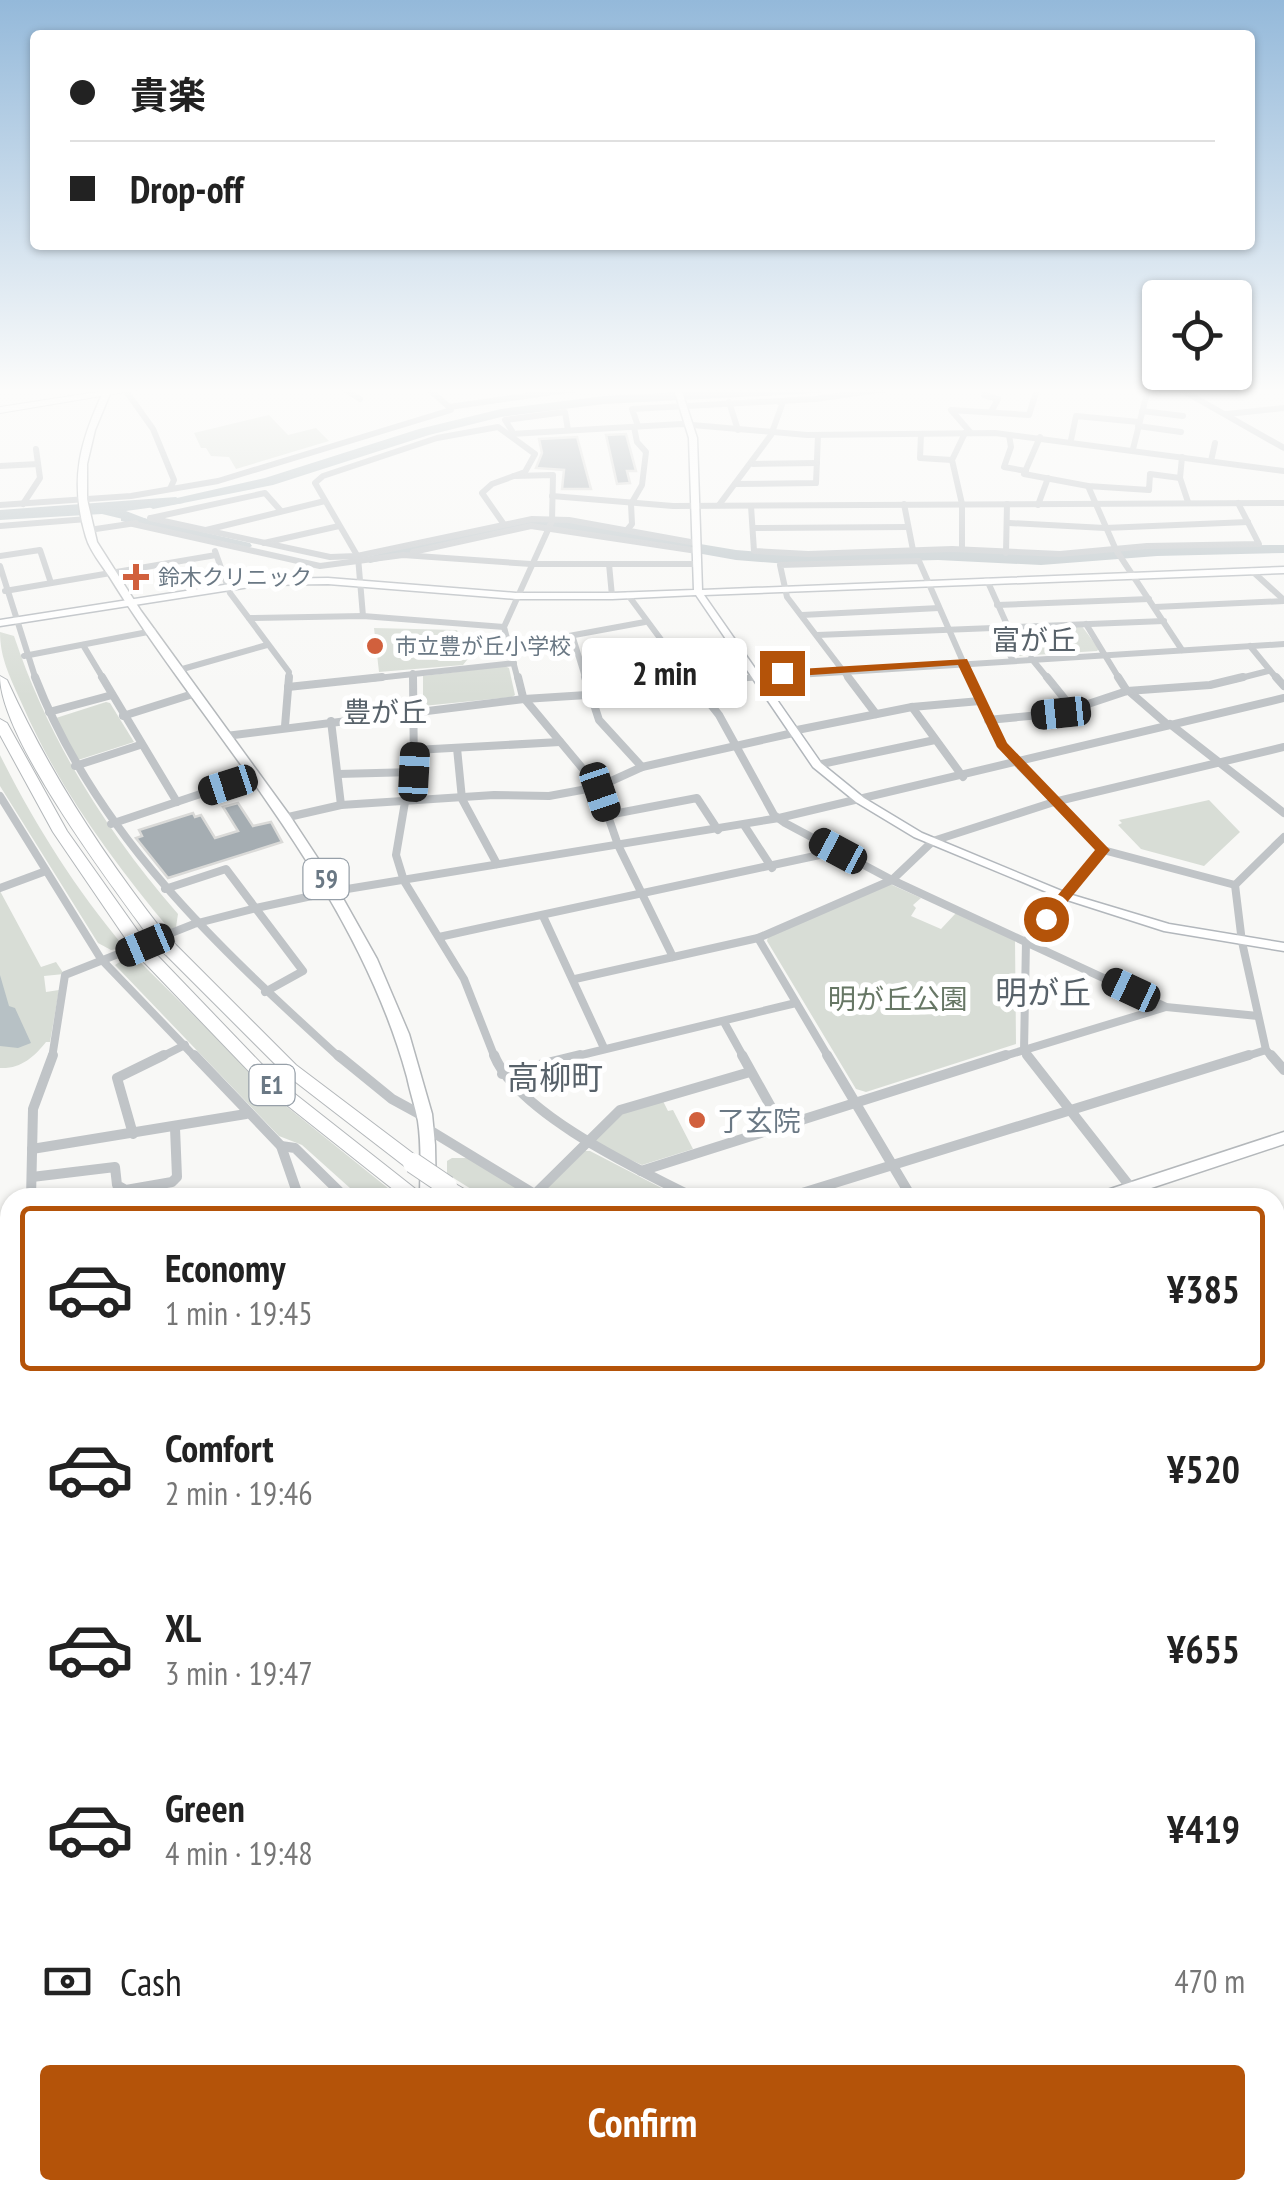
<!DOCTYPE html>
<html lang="en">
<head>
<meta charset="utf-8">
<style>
  body { margin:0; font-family:"PT Sans Narrow","Noto Sans JP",sans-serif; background:#f2f2f2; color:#222; height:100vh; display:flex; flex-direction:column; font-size:38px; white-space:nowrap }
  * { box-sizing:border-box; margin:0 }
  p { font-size:32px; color:#767676 }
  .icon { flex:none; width:55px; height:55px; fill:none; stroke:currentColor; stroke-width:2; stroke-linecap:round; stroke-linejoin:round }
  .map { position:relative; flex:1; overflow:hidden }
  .details { position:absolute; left:0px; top:1188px; width:1285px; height:1012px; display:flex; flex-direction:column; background:#fff; border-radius:30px 30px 0 0; box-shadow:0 2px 8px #0004 }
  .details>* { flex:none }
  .hud { position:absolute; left:30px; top:30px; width:1225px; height:220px; border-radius:10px; box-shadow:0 2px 8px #0004; display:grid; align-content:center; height:220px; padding:0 40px; background:#fff }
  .fabs { position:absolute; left:1142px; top:280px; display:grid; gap:20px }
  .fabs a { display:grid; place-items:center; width:110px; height:110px; border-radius:10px; background:#fff; box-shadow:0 2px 8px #0004; font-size:50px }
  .end { position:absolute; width:45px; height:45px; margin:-22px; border:12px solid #b45309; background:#fff; box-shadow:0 0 0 5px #fff }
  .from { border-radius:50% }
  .bubble { position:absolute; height:70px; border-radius:10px; background:#fff; box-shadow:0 2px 8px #0004; font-size:32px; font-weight:700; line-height:70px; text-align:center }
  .car { position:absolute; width:30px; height:60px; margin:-30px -15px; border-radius:12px; box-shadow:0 0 8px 2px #0007; background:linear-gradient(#222 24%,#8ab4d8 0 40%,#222 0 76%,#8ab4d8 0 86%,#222 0) }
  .hud b { display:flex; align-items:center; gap:35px; height:95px; font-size:38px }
  .hud b+b { border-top:2px solid #e0e0e0 }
  .hud i { width:25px; height:25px; background:#222 }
  ul { padding:18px 0 0; list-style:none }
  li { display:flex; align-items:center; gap:30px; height:165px; margin:0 20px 15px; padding:0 20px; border:5px solid transparent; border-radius:10px }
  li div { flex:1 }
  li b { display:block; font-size:38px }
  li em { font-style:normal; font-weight:700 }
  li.active { border-color:#b45309 }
  li>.icon { width:90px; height:90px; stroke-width:1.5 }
  .pay { display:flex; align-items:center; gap:25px; height:110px; padding:0 40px; font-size:38px }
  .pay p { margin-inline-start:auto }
  .button { display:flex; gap:20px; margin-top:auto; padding:20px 40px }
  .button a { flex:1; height:115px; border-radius:10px; background:#b45309; color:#fff; font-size:40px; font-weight:700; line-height:115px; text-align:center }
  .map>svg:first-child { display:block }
  .green { fill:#d8ddd6 }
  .water { fill:#b7c1c5 }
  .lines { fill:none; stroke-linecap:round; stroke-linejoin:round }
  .river { fill:#b7c1c5; fill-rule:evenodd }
  .building { fill:#a5adb2; stroke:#dadad8; stroke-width:2.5 }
  .secondary-casing { stroke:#b2b7bc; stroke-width:3 }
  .primary-casing { stroke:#b4b8bb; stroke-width:3 }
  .highway-casing { stroke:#b3b7ba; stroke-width:2 }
  .street-far3 { stroke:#c0c4c7; stroke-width:6 }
  .street-far2 { stroke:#c0c4c7; stroke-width:8 }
  .street-far1 { stroke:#c0c4c7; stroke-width:10 }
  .street { stroke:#c0c4c7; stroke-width:12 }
  .secondary { fill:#fff; fill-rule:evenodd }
  .primary { fill:#fff; fill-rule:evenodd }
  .highway { fill:#fff; fill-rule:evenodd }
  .highway-bridge-far1-casing { stroke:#b3b7ba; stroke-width:18; stroke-linecap:butt }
  .highway-bridge-casing { stroke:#b3b7ba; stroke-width:22; stroke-linecap:butt }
  .highway-bridge-far1 { stroke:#fff; stroke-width:15 }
  .highway-bridge { stroke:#fff; stroke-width:20 }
  .route { fill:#b45309 }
  .poi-dot { fill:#d1603d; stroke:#fff; stroke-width:4 }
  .labels { text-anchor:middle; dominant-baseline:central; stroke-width:10; stroke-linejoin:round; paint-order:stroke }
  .far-poi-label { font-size:22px; fill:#6a7884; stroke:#fff; text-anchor:start }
  .shield { fill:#fff; stroke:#97a0a9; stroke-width:2.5 }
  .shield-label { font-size:25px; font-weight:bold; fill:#6a7884 }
  .far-quarter-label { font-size:28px; fill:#58626a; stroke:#fff }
  .park-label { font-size:28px; fill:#677765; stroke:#fff }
  .poi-label { font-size:28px; fill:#6a7884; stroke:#fff; text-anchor:start }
  .quarter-label { font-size:32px; fill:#58626a; stroke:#fff }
</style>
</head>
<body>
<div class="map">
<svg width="1284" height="2199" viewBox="0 0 1284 2199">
  <rect width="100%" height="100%" fill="#f8f8f6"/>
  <g class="green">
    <path d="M269 415 288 435 316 428 329 441 236 469 229 457 211 456 206 448H201L194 433Z"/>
    <path d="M1081 625 1099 649 1097 651 1019 656 1013 654 1001 631Z"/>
    <path d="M374 628 457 630 460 638H468L471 655 463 665 379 672Z"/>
    <path d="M0 632 14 636C49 741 106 831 178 914L176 927 170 930C112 860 59 789 22 704 11 679 0 659 0 632Z"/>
    <path d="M505 666 509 668 515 695 512 697 423 706V676Z"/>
    <path d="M106 702 110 703 134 742 78 760 56 718Z"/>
    <path d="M0 755C35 825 75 888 125 948L111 950 98 943 0 786Z"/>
    <path d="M1209 800 1240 832 1204 866 1141 849 1118 825 1122 823 1119 820Z"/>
    <path d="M890 884 921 898 913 905 916 908 911 916 941 929 956 913 1015 940 1016 1044 866 1092 856 1089 767 941 768 937Z"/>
    <path d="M0 891 41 967 56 962 64 974 44 976 46 992 59 990 50 1042H46C34 1057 21 1069 0 1068Z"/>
    <path d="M132 954 281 1102 399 1197H360L302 1145 279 1136 115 965Z"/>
    <path d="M663 1101 668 1111 673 1110 693 1149 642 1165 597 1145 595 1140 623 1112Z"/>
    <path d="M585 1151H590L679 1197 545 1195 544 1191Z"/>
    <path d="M452 1158H467L534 1197H484L447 1174V1161Z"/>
    <path d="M1284 1857V2199H1143L1141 2190H1275V1858Z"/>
  </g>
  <g class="water">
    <path d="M176 497 184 503 126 511 157 523 152 526 102 514 0 520V510Z"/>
    <path d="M0 975 9 1006 15 1008 31 1043 18 1048 0 1046Z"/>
  </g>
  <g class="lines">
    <g class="river">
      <path d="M740 389H826L820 393 604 404 501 417 429 435 273 485 153 509 146 505 265 478 419 429 501 409 604 396Z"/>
      <path d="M126 514 250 543 252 546 245 550 121 521V515Z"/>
      <path d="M551 519 736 550 788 554 938 550 1041 555 1157 546 1284 545V553L1157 556 1041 565 938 560 788 564 736 560 551 527 507 531 370 563 362 558 507 523Z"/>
    </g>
  </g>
  <g class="building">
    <path d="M626 434 636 471H627L630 483 617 484 606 435Z"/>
    <path d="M577 437 591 489H562L564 470 536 468 542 453 539 439Z"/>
    <path d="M238 803 253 826 271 822 282 842 168 878 136 838 142 836 139 830 193 813 195 817 201 815 215 838 238 831 223 807Z"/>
  </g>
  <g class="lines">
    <g class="secondary-casing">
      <path id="secondary" d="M674 389H681L697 438 702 590 1284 567V573L704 595 821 763 864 798 922 833 1069 894 1169 924 1284 943V951L1164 931 1061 898 914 837 856 802 813 767 696 595 612 599H516L328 584 262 585 0 626V620L262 579 328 578 516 593H612L694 590 689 438Z"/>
    </g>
    <g class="primary-casing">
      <g id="primary">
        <path d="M112 389 95 430 87 464V499L97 542 141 611 290 816 336 886 377 959 409 1034 432 1114 435 1145 436 1198H420C420 1172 422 1147 418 1121 415 1106 410 1092 407 1077 367 931 274 810 186 689 159 652 133 615 109 576 101 564 90 551 86 537 69 480 80 442 104 390Z"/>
        <path d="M1284 1132V1144L1121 1198H1093L1095 1194Z"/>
        <path d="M10 1545V1563L0 1567V1549Z"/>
        <path d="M447 2190H471L473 2199H447Z"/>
      </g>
    </g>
    <g class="highway-casing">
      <g id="highway">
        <path d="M117 389H143L0 413V407Z"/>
        <path d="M0 676 7 680C48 770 101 852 162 930L164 934 162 938H150C111 885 0 738 0 676Z"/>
        <path d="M0 719 7 723 67 831 142 937 144 941 142 945H130L53 832 0 735Z"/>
        <path d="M169 943 175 944 296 1065 419 1158 422 1163 419 1168H407L284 1073 163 952 161 948 163 944Z"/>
        <path d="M148 951 154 952 276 1079 427 1198H404L264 1087 142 960 140 956Z"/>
        <path d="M447 1179 471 1193 473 1198C459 1198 446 1200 438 1186L440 1181Z"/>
        <path d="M1275 1576 1284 1580V1602L1275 1598Z"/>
        <path d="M1275 1609 1284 1613V1635L1275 1631Z"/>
      </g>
    </g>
    <g class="street-far3">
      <path d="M345 389 360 399"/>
      <path d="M429 389 449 407"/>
      <path d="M1180 389 1284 448"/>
      <path d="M126 391 153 429 174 480 170 489"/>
      <path d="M984 395 998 399 991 412"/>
      <path d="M729 402 738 430"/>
      <path d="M1142 411 1183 416"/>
      <path d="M1227 414 1284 408"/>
      <path d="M638 426 632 409 815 399 886 389"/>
      <path d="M1138 426 1181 432"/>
      <path d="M512 431 505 420 565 412 568 430"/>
      <path d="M971 433 951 410 1029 415 1037 389"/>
      <path d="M511 434 681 424 807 435 995 433 1284 471"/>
      <path d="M921 434 920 458 952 460"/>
      <path d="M1009 435 1011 447 1004 467 1026 471"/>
      <path d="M1040 437 1024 474 1088 486 1149 490 1150 474 1180 478"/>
      <path d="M1071 440 1076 416 1139 422"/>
      <path d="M1133 449 1148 389"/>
      <path d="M1182 457 1180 478 1188 502"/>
      <path d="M1211 461 1215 443"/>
      <path d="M753 464 817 463"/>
      <path d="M0 466 38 464"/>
      <path d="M514 476 553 475 552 521 504 627 518 680"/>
      <path d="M735 484 816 483 818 436"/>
      <path d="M1088 486 1116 550 1182 650"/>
      <path d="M552 496 673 506 1284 503"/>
      <path d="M23 504 40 478 36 449"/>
      <path d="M904 504 913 550"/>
      <path d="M0 505 131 496 218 481 451 410 449 407 575 389"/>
      <path d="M719 505 771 435 783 402H779"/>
      <path d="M1038 505 1048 478"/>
      <path d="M751 506 754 551 808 554 952 549 1060 554 1147 546 1259 544 1238 503"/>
      <path d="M150 518 330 557 357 556 532 519 569 520 696 543"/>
      <path d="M151 518 265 493 281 511"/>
      <path d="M1009 523 1105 528 1248 522"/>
      <path d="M133 524 320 566 403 555 531 564H695"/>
      <path d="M0 526 87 519"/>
      <path d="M753 528 908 527"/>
      <path d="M89 530 136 523"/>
      <path d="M206 530 325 501"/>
      <path d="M627 530 632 524 631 504 642 485 646 452 637 442 634 427"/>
      <path d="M264 543 339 526"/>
      <path d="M962 549V504L952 460 965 433"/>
      <path d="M215 551 230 593 289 672 288 680"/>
      <path d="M413 552 531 526 697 551"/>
      <path d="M1006 553 1007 504"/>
      <path d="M0 556 40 550 51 583"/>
      <path d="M609 564 612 596"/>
      <path d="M0 566 36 680"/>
      <path d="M1252 571 1284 600"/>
      <path d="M987 580 1008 627"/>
      <path d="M5 591 216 555"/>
      <path d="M628 595 691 680"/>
      <path d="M997 605 1149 599"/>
      <path d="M1155 607 1284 601"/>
      <path d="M802 615 939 608"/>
      <path d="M363 616 358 557 315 483 323 476 437 438 498 427 535 454 525 472 492 484 482 493 503 523"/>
      <path d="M249 618 363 616 504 627"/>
      <path d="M1086 624 1120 680"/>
      <path d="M997 628 1012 659"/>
      <path d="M817 635 1164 621"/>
      <path d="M573 638 586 680"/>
      <path d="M83 645 104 680"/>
      <path d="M1250 646 1278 680"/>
      <path d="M509 647 645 622"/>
      <path d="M24 656 153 631"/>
      <path d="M1031 658 1049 680"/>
      <path d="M179 670 267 645"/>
      <path d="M413 673 414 680"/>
      <path d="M359 680 514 663"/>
      <path d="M718 680 1284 644"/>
      <path d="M850 680 787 597 780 565 919 561 971 680"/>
      <path d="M1233 680 1268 671"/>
    </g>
    <g class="street-far2">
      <path d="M35 677C96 835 218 947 340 1058"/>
      <path d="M102 677 177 802"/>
      <path d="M518 677 523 697 598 787 618 845 673 957"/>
      <path d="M585 677 599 720 642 767"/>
      <path d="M689 677 719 715 774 815 785 823 892 880 1166 1007 1258 1016"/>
      <path d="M848 677 876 714"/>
      <path d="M970 677 994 732 1014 760 1103 850 1235 885"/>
      <path d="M1047 677 1072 708"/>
      <path d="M1118 677 1127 691"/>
      <path d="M1276 677 1284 686"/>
      <path d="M288 687 382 677"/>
      <path d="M1130 692 1168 725"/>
      <path d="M912 707 963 777"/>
      <path d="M49 712 112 695"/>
      <path d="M123 716 196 693"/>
      <path d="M988 720 1061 713 1127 691 1210 685 1243 677"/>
      <path d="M331 721 341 805"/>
      <path d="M1170 724 1284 813"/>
      <path d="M285 726 289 677"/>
      <path d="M792 731 912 707 980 701"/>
      <path d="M226 736 524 699 634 692 735 677"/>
      <path d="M457 748 462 799 497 864"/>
      <path d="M415 750 560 742"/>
      <path d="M817 765 935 740"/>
      <path d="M75 766 140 745"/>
      <path d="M338 774 414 772 413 677"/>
      <path d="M0 796 101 959 196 1058"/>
      <path d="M405 802 396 855 404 881 464 979 495 1058"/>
      <path d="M608 815 697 798 718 830"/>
      <path d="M284 818 341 805 494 795 549 796 598 787 642 767 793 733"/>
      <path d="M111 824 254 776"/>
      <path d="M744 825 772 868"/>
      <path d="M1235 885 1242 942 1266 1050 1273 1058"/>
      <path d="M1235 885 1284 837"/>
      <path d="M0 888 46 871"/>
      <path d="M165 889 226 869 303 971 265 992"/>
      <path d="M543 916 604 1048"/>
      <path d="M439 937 838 851"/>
      <path d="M758 938 829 1058"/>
      <path d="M575 979 758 938 892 880 933 841 1054 802 1284 747"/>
      <path d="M724 1022 744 1058"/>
      <path d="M52 1058 65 975 194 924 256 908 335 891 779 818 1284 698"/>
      <path d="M159 1058 185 1045"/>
      <path d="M569 1058 796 1003"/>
      <path d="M998 1058 1166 1007"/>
      <path d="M1029 1058 1024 1051 1026 941 1103 850"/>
      <path d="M1241 1058 1266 1050"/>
    </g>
    <g class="street-far1">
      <path d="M194 1055 281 1146 299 1198"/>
      <path d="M338 1055 392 1099 425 1117"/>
      <path d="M494 1055C518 1114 639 1170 695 1198"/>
      <path d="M742 1055 781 1125"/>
      <path d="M827 1055 912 1198"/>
      <path d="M1027 1055 1139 1198"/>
      <path d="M1271 1055 1284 1070"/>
      <path d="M502 1074 580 1055"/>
      <path d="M426 1128 541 1198"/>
      <path d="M133 1134 117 1078 164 1055"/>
      <path d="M281 1146 295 1148 346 1198"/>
      <path d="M32 1149 246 1114"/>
      <path d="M641 1171 1006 1055"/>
      <path d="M32 1177 115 1167 117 1185 126 1190 172 1182 177 1177 175 1128"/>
      <path d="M535 1194 620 1110 750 1072"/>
      <path d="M31 1198 33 1109 53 1055"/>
      <path d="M786 1198 1249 1055"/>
      <path d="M1275 1237 1284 1234"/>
      <path d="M0 1286 10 1283"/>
      <path d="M1275 1345 1284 1349"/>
      <path d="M0 1362 10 1358"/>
      <path d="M0 1447 10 1444"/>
      <path d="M1275 1448 1284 1452"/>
      <path d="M1275 1547 1284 1550"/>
    </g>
    <g class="street">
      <path d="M1275 1666 1284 1670"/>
      <path d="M0 1693 10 1689"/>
      <path d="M1275 1720 1284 1719"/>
      <path d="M0 1830 10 1826"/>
      <path d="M1275 1857 1284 1856"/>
      <path d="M0 1928 10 1960"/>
      <path d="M0 2019 10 2018"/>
      <path d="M270 2190V2199"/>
      <path d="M584 2190 585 2199"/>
      <path d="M879 2190 881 2199"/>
      <path d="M1140 2190 1142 2199"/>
      <path d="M0 2192 10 2188"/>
    </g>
    <use href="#secondary" class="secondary"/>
    <use href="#primary" class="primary"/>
    <use href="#highway" class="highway"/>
    <g class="highway-bridge-far1-casing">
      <g id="highway-bridge-far1">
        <path d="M156 934 169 948"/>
        <path d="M136 941 148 956"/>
      </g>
    </g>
    <g class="highway-bridge-casing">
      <path id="highway-bridge" d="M413 1163 447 1186"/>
    </g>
    <use href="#highway-bridge-far1" class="highway-bridge-far1"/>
    <use href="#highway-bridge" class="highway-bridge"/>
  </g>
  <linearGradient id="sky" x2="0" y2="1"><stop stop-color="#94b9da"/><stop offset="0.56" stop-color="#fcfcfb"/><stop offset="1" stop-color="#fcfcfb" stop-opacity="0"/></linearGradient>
  <rect width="1284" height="697" fill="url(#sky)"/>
  <path class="route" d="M967 659 1007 743 1110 850 1051 922 1038 919 1095 850 997 747 958 665 782 677 776 673 782 670Z"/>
  <g class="poi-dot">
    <path d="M131 562h10v10h10v10h-10v10h-10v-10h-10v-10h10z"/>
    <circle cx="375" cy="646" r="10"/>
    <circle cx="697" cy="1120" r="10"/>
  </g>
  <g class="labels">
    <g class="far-poi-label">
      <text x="158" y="577">鈴木クリニック</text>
      <text x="395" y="646">市立豊が丘小学校</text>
    </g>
    <g class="shield">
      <rect x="303.5" y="859" width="45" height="40" rx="8"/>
      <rect x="249.5" y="1065" width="45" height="40" rx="8"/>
    </g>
    <g class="shield-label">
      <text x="326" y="879">59</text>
      <text x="272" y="1085">E1</text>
    </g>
    <g class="far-quarter-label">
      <text x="1034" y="639">富が丘</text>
      <text x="385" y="711">豊が丘</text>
    </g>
    <g class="park-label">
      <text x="898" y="998">明が丘公園</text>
    </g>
    <g class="poi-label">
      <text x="717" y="1120">了玄院</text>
    </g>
    <g class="quarter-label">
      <text x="1043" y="992">明が丘</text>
      <text x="555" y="1077">高柳町</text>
    </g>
  </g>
</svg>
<div class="fabs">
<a><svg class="icon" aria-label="locate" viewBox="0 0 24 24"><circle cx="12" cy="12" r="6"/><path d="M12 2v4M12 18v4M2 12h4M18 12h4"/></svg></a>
</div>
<i class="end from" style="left:1046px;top:919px"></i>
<i class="end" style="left:782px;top:673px"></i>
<div class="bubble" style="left:582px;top:638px;width:165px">2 min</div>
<i class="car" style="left:1061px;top:713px;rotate:264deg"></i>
<i class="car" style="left:414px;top:772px;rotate:3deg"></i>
<i class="car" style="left:228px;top:785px;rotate:252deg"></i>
<i class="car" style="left:600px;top:792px;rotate:161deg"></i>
<i class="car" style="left:838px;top:851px;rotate:298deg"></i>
<i class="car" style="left:145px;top:945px;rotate:247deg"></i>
<i class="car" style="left:1131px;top:990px;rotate:295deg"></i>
<div class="hud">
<b><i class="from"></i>貴楽</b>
<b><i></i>Drop-off</b>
</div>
<section class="details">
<ul>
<li class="active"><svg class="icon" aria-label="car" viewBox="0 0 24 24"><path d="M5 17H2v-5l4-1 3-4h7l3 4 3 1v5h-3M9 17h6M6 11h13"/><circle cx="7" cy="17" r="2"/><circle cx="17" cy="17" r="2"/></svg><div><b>Economy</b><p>1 min · 19:45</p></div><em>¥385</em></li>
<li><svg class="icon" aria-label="car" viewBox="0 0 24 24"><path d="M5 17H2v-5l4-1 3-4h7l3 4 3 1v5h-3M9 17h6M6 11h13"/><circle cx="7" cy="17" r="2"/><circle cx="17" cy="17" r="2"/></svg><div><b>Comfort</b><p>2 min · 19:46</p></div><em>¥520</em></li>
<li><svg class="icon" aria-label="car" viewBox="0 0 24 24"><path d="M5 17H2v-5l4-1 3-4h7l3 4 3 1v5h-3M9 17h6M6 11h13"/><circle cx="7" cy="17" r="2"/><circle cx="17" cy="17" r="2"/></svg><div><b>XL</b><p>3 min · 19:47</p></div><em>¥655</em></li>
<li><svg class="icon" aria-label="car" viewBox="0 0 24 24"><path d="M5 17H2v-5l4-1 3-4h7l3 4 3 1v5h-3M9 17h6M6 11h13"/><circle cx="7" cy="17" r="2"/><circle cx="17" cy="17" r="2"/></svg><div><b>Green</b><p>4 min · 19:48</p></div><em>¥419</em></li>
</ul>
<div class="pay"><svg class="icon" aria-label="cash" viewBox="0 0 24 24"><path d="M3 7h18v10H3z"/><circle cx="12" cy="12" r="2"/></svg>Cash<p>470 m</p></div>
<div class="button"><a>Confirm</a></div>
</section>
</div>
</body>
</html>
